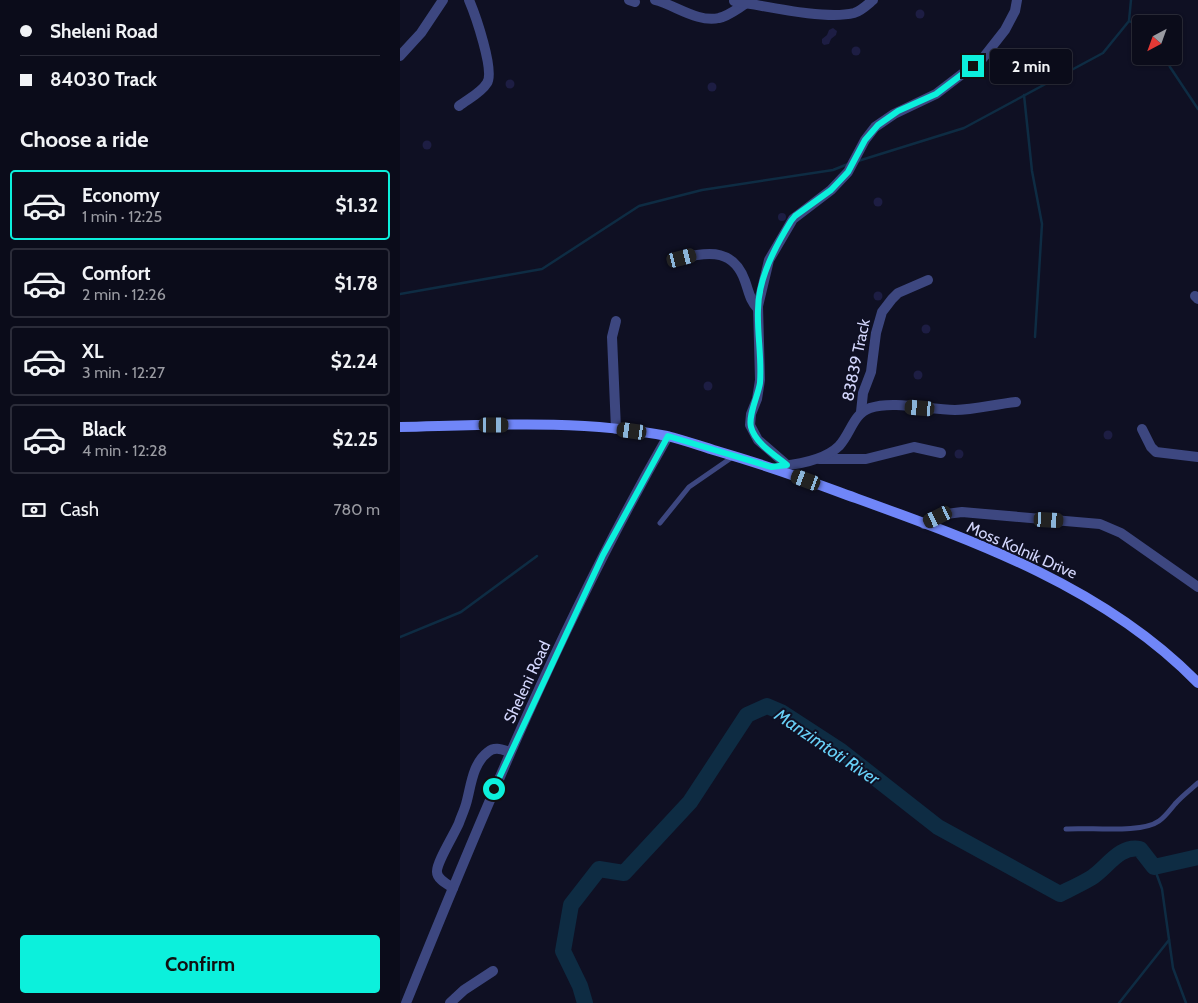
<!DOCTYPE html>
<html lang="en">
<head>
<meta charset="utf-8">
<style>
  body { margin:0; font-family:Cabin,sans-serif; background:#191a27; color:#f1f3f6; height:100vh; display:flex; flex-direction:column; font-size:19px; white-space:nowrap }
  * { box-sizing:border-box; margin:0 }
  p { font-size:16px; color:#9a9ba2 }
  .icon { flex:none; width:28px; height:28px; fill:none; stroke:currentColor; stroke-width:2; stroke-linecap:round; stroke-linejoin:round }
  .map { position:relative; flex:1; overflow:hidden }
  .panel { display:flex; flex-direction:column; background:#0b0c1a; width:400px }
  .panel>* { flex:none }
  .guide { display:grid; align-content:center; height:110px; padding:0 20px; background:#0b0c1a }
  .needle { width:32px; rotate:221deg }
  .tools { position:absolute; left:732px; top:15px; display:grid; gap:10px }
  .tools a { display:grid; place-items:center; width:50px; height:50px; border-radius:5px; background:#0b0c1a; box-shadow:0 1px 4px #0004,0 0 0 1px #2b2c39; font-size:25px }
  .end { position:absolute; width:22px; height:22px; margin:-11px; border:6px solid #0cf0dc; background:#111; box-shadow:0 0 0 2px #111 }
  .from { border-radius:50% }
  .bubble { position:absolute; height:35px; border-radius:5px; background:#0b0c1a; box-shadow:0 1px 4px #0004,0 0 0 1px #2b2c39; font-size:16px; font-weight:700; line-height:35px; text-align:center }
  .car { position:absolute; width:15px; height:30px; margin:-15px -8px; border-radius:6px; box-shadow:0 0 4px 1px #0007; background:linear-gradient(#222 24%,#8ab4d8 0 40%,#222 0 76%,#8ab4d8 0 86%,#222 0) }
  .guide b { display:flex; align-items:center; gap:18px; height:48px; font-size:19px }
  .guide b+b { border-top:1px solid #2b2c39 }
  .guide i { width:12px; height:12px; background:#f1f3f6 }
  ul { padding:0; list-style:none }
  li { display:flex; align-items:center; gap:15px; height:70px; margin:0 10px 8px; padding:0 10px; border:2px solid #2b2c39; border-radius:5px }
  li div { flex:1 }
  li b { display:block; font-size:19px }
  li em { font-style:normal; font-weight:700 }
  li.selected { border-color:#0cf0dc }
  li>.icon { width:45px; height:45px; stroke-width:1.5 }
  h2 { padding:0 20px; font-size:22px; line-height:60px }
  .pay { display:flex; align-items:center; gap:12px; height:55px; padding:0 20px; font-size:19px }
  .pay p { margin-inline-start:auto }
  .primary-button { display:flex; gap:10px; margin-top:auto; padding:10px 20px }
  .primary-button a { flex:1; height:58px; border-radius:5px; background:#0cf0dc; color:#111; font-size:20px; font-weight:700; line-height:58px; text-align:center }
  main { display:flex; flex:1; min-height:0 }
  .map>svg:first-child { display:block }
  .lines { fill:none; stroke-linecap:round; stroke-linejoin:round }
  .stream { stroke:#0e2c43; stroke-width:2.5 }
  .river { stroke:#0e2c43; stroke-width:16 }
  .building { fill:#1d1d43 }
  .service { stroke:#3d4780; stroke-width:5 }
  .minor { stroke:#3d4780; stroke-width:10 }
  .tertiary { stroke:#3d4780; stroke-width:10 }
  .secondary { stroke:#7086f8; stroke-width:10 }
  .route { stroke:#0cf0dc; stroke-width:6 }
  .labels { text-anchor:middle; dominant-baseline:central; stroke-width:4; stroke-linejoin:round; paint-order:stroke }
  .street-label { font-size:16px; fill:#d4d7fd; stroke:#0f1023 }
  .water-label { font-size:18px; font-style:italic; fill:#68d0f7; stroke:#0f1023 }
</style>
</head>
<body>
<main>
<section class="panel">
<div class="guide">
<b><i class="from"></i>Sheleni Road</b>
<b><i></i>84030 Track</b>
</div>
<h2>Choose a ride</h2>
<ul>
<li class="selected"><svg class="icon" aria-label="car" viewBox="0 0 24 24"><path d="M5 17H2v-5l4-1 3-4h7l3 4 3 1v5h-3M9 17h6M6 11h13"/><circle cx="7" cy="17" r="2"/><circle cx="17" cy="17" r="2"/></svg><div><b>Economy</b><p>1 min · 12:25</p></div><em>$1.32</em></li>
<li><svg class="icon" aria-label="car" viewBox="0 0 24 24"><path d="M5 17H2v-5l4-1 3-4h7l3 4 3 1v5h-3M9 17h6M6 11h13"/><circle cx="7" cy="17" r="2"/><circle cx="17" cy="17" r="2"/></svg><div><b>Comfort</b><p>2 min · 12:26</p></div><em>$1.78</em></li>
<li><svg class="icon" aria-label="car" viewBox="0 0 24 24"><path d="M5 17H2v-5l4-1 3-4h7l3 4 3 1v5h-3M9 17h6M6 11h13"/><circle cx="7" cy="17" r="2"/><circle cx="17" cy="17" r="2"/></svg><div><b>XL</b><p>3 min · 12:27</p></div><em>$2.24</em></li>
<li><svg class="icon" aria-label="car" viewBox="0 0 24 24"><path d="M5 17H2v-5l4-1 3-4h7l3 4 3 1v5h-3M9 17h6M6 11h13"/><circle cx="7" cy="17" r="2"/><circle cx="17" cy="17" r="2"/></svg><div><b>Black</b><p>4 min · 12:28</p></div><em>$2.25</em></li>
</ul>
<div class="pay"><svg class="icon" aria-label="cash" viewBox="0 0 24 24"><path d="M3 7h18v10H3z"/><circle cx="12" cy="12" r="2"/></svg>Cash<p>780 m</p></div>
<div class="primary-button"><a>Confirm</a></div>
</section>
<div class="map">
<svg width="798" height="1003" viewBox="0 0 798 1003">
  <rect width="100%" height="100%" fill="#0f1023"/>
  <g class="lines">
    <g class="stream">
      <path d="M729 21 741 27"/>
      <path d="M765 56 770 67 798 109"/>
      <path d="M624 95 632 171 642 224 635 337"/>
      <path d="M458 161 564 128 703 53 729 21 731 0"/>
      <path d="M0 294 142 269 239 206 302 190 433 170 448 164"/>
      <path d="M0 637 61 612 137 556"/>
      <path d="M754 867 762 889 773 968 786 1003"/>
      <path d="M719 1003 769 940"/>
    </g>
    <path class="river" d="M185 1003 180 986 163 951 171 905 199 869 224 873 290 802 347 715 367 706 381 712 441 751 538 827 660 894C670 889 681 884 691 878 707 868 719 845 740 849L754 867 798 857"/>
  </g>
  <g class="building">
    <circle cx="520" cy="14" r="4.5"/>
    <path d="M433 28 437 31 436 35 431 39 429 44 424 45 422 43V39L427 35 429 30Z"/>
    <circle cx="456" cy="51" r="4.5"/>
    <circle cx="629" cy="69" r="4.5"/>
    <circle cx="614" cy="79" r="4.5"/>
    <circle cx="110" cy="84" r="4.5"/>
    <circle cx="312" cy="87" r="4.5"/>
    <circle cx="27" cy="145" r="4.5"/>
    <circle cx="478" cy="202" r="4.5"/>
    <circle cx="382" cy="217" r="4"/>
    <circle cx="478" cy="296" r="4.5"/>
    <circle cx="526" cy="329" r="4.5"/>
    <circle cx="518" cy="375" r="4.5"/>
    <circle cx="308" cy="386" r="4.5"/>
    <circle cx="708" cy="435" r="4.5"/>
    <circle cx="559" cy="454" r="4.5"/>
  </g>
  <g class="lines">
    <g class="service">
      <path d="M260 523 289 487 334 456"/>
      <path d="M666 829C689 827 741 834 759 821 765 817 770 810 775 804 782 796 790 790 798 783"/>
    </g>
    <g class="minor">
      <path d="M229 0 235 2"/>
      <path d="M255 0C275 5 298 23 319 18 329 16 338 8 347 3"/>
      <path d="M334 1C365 6 425 20 454 13 461 11 467 5 473 0"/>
      <path d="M0 56 21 33 43 0"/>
      <path d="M59 106C68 99 81 93 87 83 95 71 75 14 69 0"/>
      <path d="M282 258C311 251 334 250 345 281 349 292 350 301 358 309"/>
      <path d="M795 296 798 299"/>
      <path d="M216 321 212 337 216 429"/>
      <path d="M461 412 463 393 471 372 476 333 482 312 492 299 498 293 528 280"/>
      <path d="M742 429 751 447 756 452 798 457"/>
      <path d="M419 459H466L514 447 541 453"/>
      <path d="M387 465 358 440 350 425 351 414 357 399 360 380 358 306 369 260 393 219 431 190 448 172 465 140 475 127 494 114 536 94 583 58 605 30 615 11 617 0"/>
      <path d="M382 466C400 464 426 459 439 446 451 433 453 414 470 408 494 400 529 410 555 410 575 410 595 404 616 402"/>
      <path d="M524 524 546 514 562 512 700 524 721 533 798 587"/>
      <path d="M53 888C47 884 37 879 37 872 36 863 55 833 59 823 61 817 64 811 66 804 71 787 72 764 88 752 95 746 103 750 110 752"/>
      <path d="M50 1003 64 990 93 971"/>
    </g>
    <path class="tertiary" d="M6 1003C84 810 164 617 268 436"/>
    <path class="secondary" d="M0 427C88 425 180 419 267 436 284 440 300 446 317 451 358 463 399 477 439 492 566 538 702 584 798 683"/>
  </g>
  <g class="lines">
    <path class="route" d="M94 789 203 555 268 436 371 467 387 465C375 455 355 443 351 427 348 415 358 396 360 383 362 358 357 334 358 310 358 279 375 247 391 221L395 216 431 190 448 172 465 140 478 125 498 111 536 94 573 66"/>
  </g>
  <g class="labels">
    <g class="street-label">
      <text transform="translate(456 360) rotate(-78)">83839 Track</text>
      <text transform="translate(622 550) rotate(24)">Moss Kolnik Drive</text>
      <text transform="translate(127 682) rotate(-65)">Sheleni Road</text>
    </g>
    <g class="water-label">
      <text transform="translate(427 747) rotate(34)">Manzimtoti River</text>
    </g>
  </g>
</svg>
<div class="tools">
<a><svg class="needle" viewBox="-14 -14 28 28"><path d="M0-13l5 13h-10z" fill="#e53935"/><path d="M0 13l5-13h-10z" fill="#9a9ba2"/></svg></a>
</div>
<i class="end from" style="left:94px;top:789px"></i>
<i class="end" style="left:573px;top:66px"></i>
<div class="bubble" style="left:590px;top:49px;width:82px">2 min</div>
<i class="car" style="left:282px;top:258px;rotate:76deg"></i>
<i class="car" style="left:520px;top:408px;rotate:275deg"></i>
<i class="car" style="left:94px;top:425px;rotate:90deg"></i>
<i class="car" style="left:232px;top:431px;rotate:278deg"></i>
<i class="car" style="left:406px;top:480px;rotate:290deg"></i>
<i class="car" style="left:538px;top:517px;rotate:244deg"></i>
<i class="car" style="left:649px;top:520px;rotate:93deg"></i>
</div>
</main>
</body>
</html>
